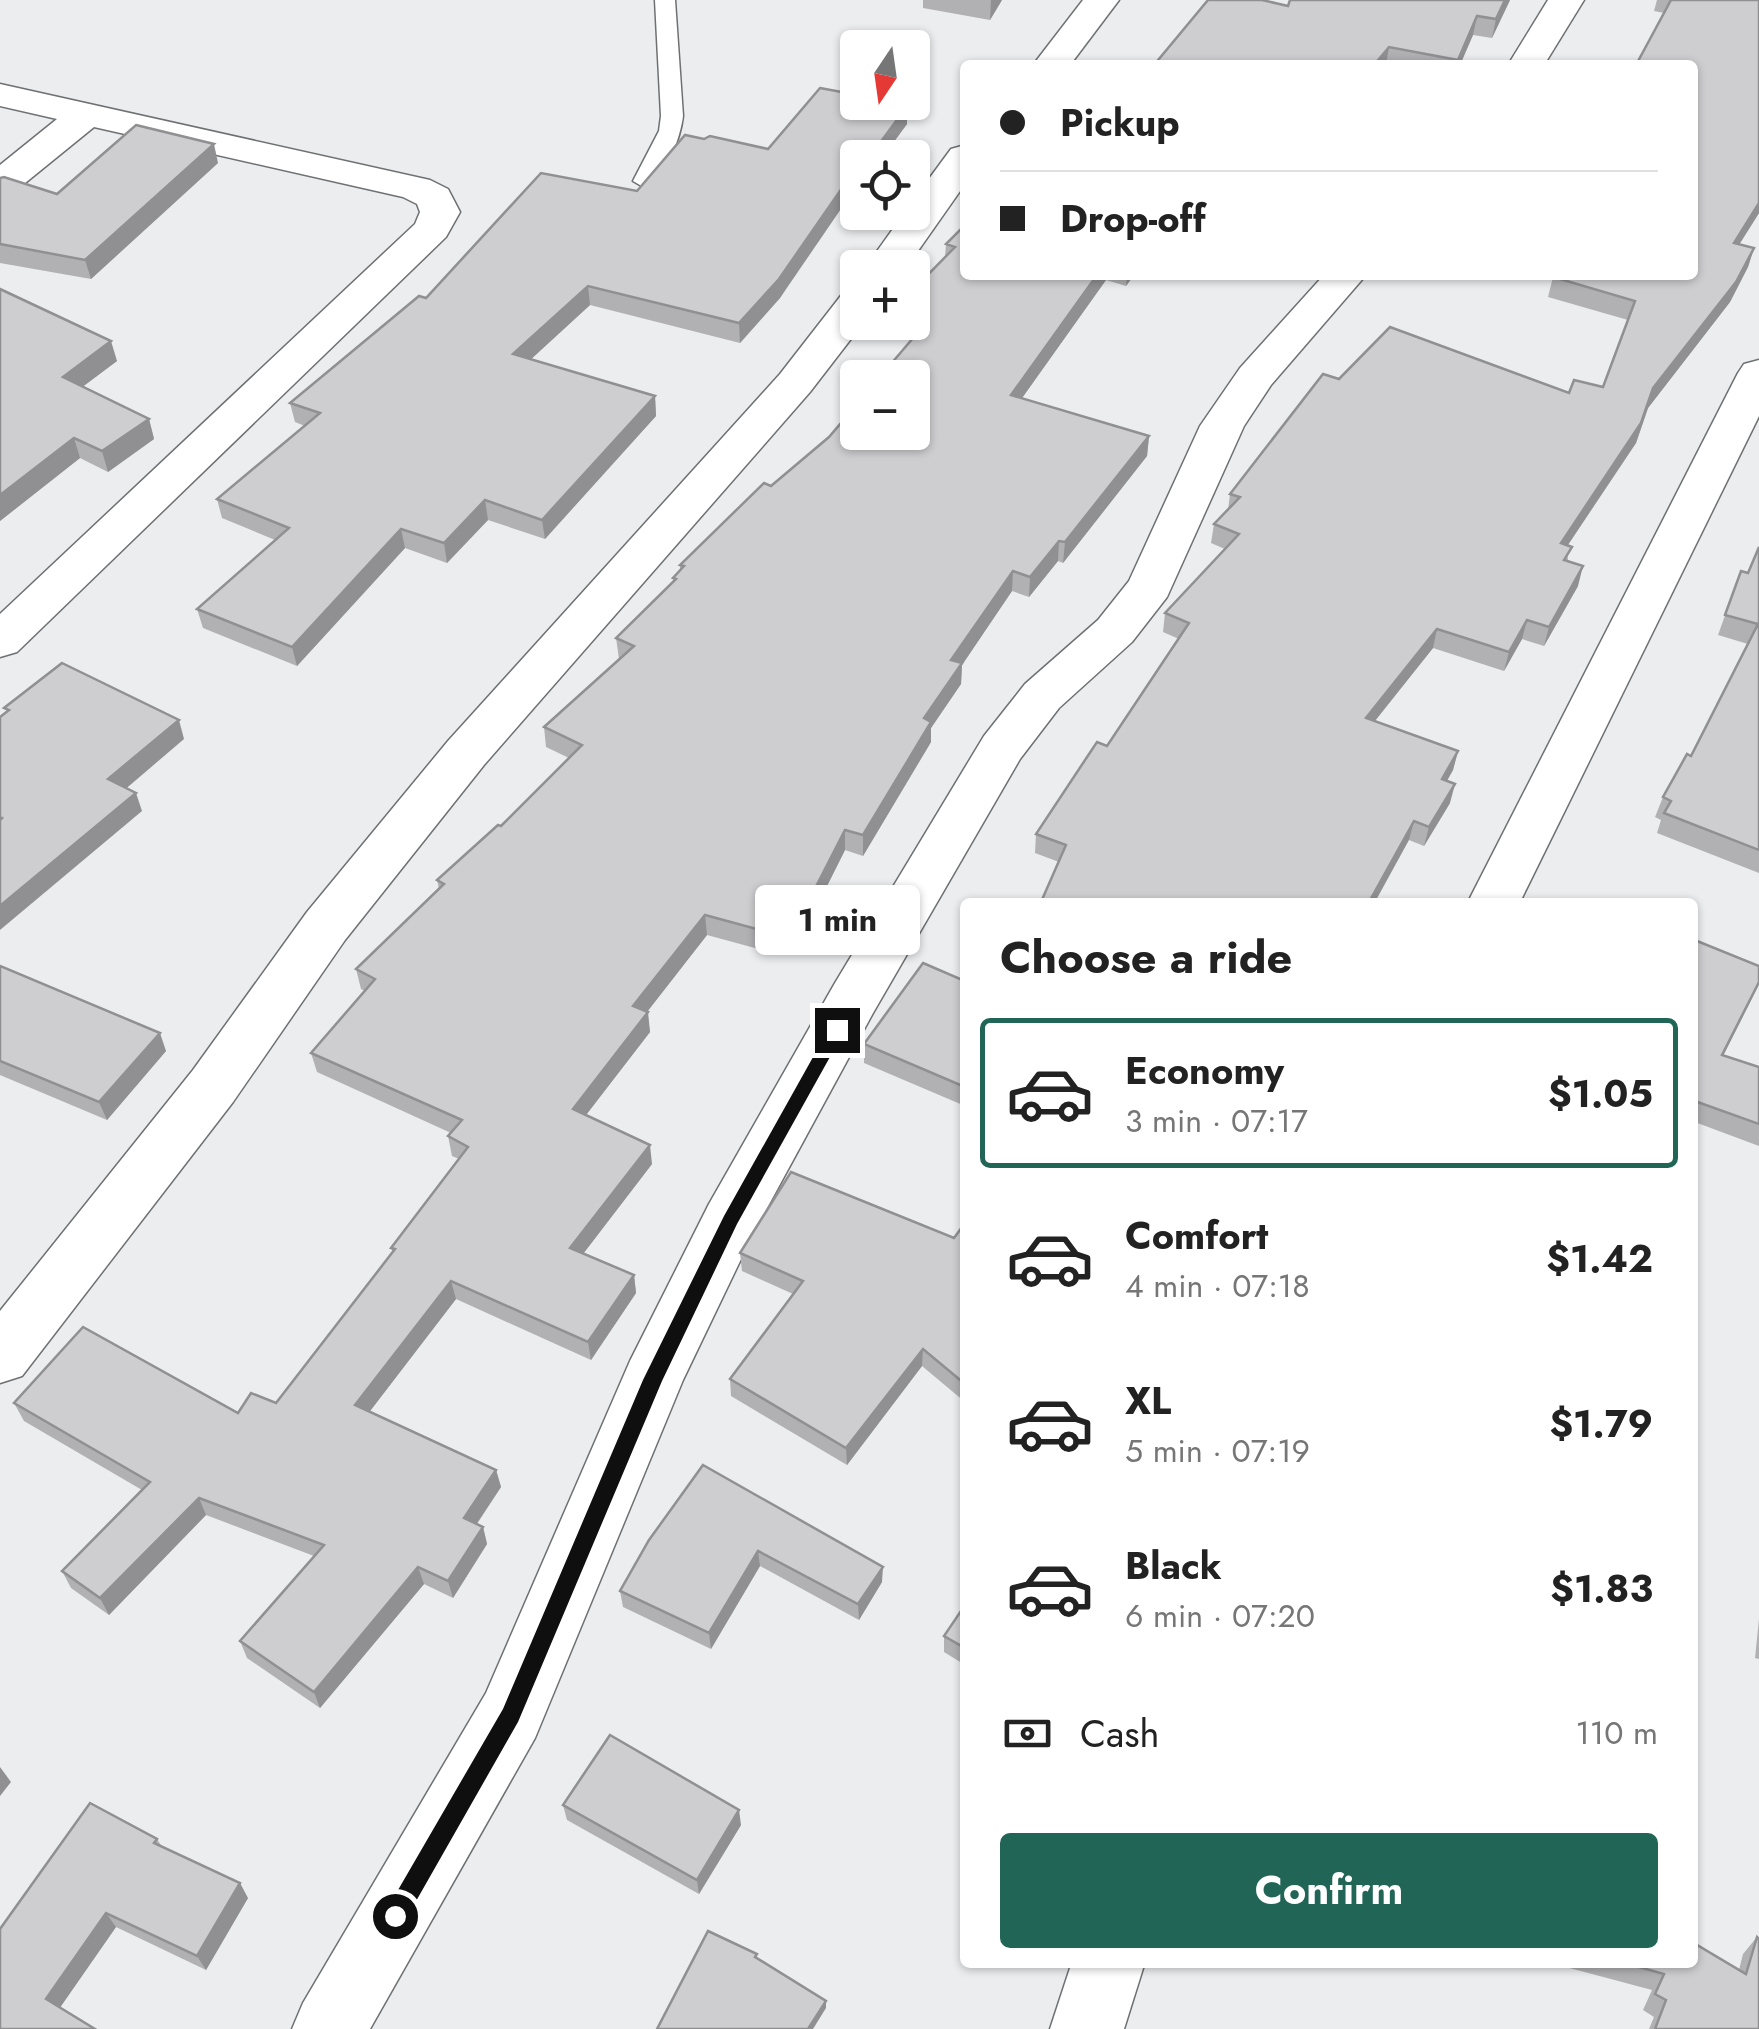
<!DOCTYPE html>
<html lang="en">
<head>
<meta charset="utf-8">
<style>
  body { margin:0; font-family:Jost,sans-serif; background:#f2f2f2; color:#222; height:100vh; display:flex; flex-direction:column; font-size:38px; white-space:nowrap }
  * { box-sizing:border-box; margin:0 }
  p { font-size:32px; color:#767676 }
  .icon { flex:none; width:55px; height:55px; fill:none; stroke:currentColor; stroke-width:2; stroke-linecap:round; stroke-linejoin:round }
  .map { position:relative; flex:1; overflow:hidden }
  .details { position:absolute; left:960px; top:898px; width:738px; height:1070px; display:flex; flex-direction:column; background:#fff; border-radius:10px; box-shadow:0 2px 8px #0004 }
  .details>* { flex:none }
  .banner { position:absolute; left:960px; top:60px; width:738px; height:220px; border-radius:10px; box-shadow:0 2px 8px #0004; display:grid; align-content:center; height:220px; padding:0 40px; background:#fff }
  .needle { width:65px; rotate:193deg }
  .buttons { position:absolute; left:840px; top:30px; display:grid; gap:20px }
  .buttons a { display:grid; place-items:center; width:90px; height:90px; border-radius:10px; background:#fff; box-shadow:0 2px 8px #0004; font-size:50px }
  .end { position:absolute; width:45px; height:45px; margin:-22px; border:12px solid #0f0f10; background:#fff; box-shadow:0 0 0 5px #fff }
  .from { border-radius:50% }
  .bubble { position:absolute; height:70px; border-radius:10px; background:#fff; box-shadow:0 2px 8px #0004; font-size:32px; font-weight:700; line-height:70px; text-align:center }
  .banner b { display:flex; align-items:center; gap:35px; height:95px; font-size:38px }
  .banner b+b { border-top:2px solid #e0e0e0 }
  .banner i { width:25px; height:25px; background:#222 }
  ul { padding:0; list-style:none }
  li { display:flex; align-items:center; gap:30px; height:150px; margin:0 20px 15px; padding:0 20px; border:5px solid transparent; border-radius:10px }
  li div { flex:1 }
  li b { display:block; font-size:38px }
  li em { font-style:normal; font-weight:700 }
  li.selected { border-color:#216556 }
  li>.icon { width:90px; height:90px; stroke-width:1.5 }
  h2 { padding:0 40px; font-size:45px; line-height:120px }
  .pay { display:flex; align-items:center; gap:25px; height:110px; padding:0 40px; font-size:38px }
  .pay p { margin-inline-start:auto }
  .primary-button { display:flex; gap:20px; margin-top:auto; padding:20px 40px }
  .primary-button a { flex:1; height:115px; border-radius:10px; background:#216556; color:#fff; font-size:40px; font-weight:700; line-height:115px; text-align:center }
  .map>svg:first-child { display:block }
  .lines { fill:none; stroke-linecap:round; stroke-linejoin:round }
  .lane-casing { stroke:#6e7072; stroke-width:3 }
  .street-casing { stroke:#6e7072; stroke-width:3 }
  .lane { fill:#fff; fill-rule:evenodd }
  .street { fill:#fff; fill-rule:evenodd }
  .wall { fill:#b1b1b3 }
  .shaded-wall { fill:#909092 }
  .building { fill:#ceced0; stroke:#909092; stroke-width:2.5 }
  .route { fill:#0f0f10 }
</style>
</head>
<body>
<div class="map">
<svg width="1759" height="2029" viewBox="0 0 1759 2029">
  <rect width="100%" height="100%" fill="#ecedef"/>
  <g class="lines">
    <g class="lane-casing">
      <path id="lane" d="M655 0H675L683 116C681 135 665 183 645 188L633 181 659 131 661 116Z"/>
    </g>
    <g class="street-casing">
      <g id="street">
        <path d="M1083 0H1119L1070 65H1033Z"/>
        <path d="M1548 0H1584L1544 65H1508Z"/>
        <path d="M0 84 430 180 448 189 460 212 446 237 17 652 0 657V614L415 224 420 212 417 204 403 197 94 127 14 192 0 196V165L57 119 0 106Z"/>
        <path d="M965 145V184L906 268H865L905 212H912V202L951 149Z"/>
        <path d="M1324 275H1366L1271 385 1244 426 1167 597 1132 642 1059 708 1020 759 873 1013 754 1232 683 1380 535 1738 370 2029H292L303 2003 486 1693 630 1361 709 1204 835 983 984 736 1025 684 1098 620 1129 581 1200 426 1240 368Z"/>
        <path d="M858 290V322H864L810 392 484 765 345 940 233 1102 22 1376 0 1383V1311L193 1070 307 912 448 741 780 374 843 293Z"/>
        <path d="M1759 360V416L1520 902H1468L1738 373 1744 364Z"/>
        <path d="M1072 1962H1145L1124 2029H1050Z"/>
      </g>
    </g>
    <use href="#lane" class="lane"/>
    <use href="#street" class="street"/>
  </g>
  <g class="wall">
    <path d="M923 0H1002L990 20 923 8Z"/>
    <path d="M1290 0H1510L1492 38 1473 35 1460 65H1154L1288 6Z"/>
    <path d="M1657 0H1759V213L1739 245 1754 248 1748 267 1730 302 1648 408 1636 443 1567 545 1568 562 1578 586 1544 646 1522 639 1504 671 1433 648 1375 721 1458 751 1453 770 1447 781 1450 803 1424 846 1409 840 1059 862 1035 853 1036 834 1107 746 1179 639 1163 632 1165 613 1225 549 1211 543 1214 524 1228 510 1230 494 1339 379 1569 393 1603 387 1628 320 1548 297 1553 277 1692 275 1664 13 1654 11Z"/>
    <path d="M907 106V124L882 158H858L780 298 740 343 590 305 531 359 655 396 656 416 545 539 488 520 447 563 405 548 297 666 203 628 197 609 275 540 222 518 217 499 305 426 295 422 290 403 426 298 637 191 704 139 768 149Z"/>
    <path d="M218 163 91 279 0 263V178L57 194Z"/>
    <path d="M965 225V275H1134L1126 286 1106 280 1022 398 1149 436 1147 456 1063 563 1058 561 1029 597 1012 591 962 665 961 684 931 728V742L863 856 845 850 805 930H781L770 952 707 935 647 1012 650 1032 586 1115 652 1164 583 1254 634 1275 636 1293 591 1360 456 1299 369 1412 496 1470 501 1487 477 1524 483 1527 487 1544 453 1598 424 1584 320 1708 247 1658 240 1641 314 1556 206 1515 109 1615 71 1588 62 1571 142 1490 24 1421 14 1403 238 1413 276 1403 393 1253 391 1248 459 1159 452 1156 448 1136 451 1133 317 1072 311 1053 365 991 361 989 356 969 439 889 437 880 501 826 569 758 546 747 544 727 619 659 616 638 673 582V578L680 570V565L829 437 911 340 890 334V322H912V291L945 257 946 244Z"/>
    <path d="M0 289 117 361 82 387 149 419 154 439 108 472 80 458 0 521Z"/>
    <path d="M1759 547V873L1657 833 1661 820 1655 817 1663 797 1691 756 1748 644 1718 635 1741 571 1748 573Z"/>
    <path d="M1692 949 1724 1055 1759 1067V1146L1692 1121Z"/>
    <path d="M0 966 166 1051 107 1120 0 1075Z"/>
    <path d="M965 981V1106L864 1063V1044Z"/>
    <path d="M965 1223V1402L922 1366 847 1465 731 1396 730 1379 793 1294 742 1271 740 1253 954 1238Z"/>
    <path d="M703 1465 882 1582 859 1620 760 1566 711 1649 623 1607 620 1591Z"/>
    <path d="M965 1605V1665L944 1652V1636Z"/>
    <path d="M1759 1619V1659L1755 1658Z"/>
    <path d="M563 1805 741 1825 699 1894 567 1820Z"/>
    <path d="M157 1839 162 1847 248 1898 206 1970 116 1927 60 2007 0 2029Z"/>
    <path d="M1757 1937 1759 2029H1649L1654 2017 1643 2010 1652 1990 1547 1962H1692L1739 1970 1743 1954Z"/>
  </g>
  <g class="shaded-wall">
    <path d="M991 0H1002L990 20Z"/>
    <path d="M1505 0H1510L1492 38 1496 19Z"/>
    <path d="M1477 16 1473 35 1460 65H1457Z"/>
    <path d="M1389 47 1386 65H1374Z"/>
    <path d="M907 106V124L882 158H869Z"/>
    <path d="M214 144 218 163 91 279 85 260Z"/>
    <path d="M858 165V184L780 298 740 343 739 323Z"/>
    <path d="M1759 203V213L1728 262 1734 243Z"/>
    <path d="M1754 248 1748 267 1730 302 1648 408 1636 443 1556 563 1561 543 1653 388Z"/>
    <path d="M1097 275H1107L1106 280 1010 415 1011 395Z"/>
    <path d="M1127 275H1134L1126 286Z"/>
    <path d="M588 286 590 305 516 373 513 354Z"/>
    <path d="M111 341 117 361 69 397 63 377Z"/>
    <path d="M655 396 656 416 545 539 542 520Z"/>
    <path d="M149 419 154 439 108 472 102 451Z"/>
    <path d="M1149 436 1147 456 1063 563 1065 542Z"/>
    <path d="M74 438 80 458 0 521V495Z"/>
    <path d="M485 500 488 520 447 563 444 543Z"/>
    <path d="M401 529 405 548 297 666 292 647Z"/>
    <path d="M1059 541 1058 561 1029 597 1030 577Z"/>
    <path d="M1583 566 1578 586 1544 646 1549 627Z"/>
    <path d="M1013 571 1012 591 962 665 961 684 931 728V742L863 856V835L951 660Z"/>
    <path d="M1527 620 1522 639 1504 671 1509 652Z"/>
    <path d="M1437 629 1433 648 1362 737 1366 718Z"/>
    <path d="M179 720 184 739 115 798 108 779Z"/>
    <path d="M1458 751 1453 770 1437 798 1442 779Z"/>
    <path d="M1455 784 1450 803 1424 846 1429 827Z"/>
    <path d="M136 793 142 811 0 930V906Z"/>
    <path d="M1414 821 1409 840 1375 902H1369Z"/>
    <path d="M845 830V850L805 930 804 910Z"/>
    <path d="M780 911 781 930 770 952 768 932Z"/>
    <path d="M705 915 707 935 636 1026 633 1006Z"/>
    <path d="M1759 982V984L1714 1074 1722 1055Z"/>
    <path d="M648 1012 650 1032 576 1128 573 1109Z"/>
    <path d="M160 1033 166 1051 107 1120 99 1102Z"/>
    <path d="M650 1145 652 1164 573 1267 570 1248Z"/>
    <path d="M634 1275 636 1293 591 1360 588 1342Z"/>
    <path d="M451 1281 456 1299 361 1423 355 1405Z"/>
    <path d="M923 1349 922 1366 847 1465 846 1448Z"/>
    <path d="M496 1470 501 1487 469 1535 464 1518Z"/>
    <path d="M199 1498 206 1515 109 1615 100 1598Z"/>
    <path d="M483 1527 487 1544 453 1598 448 1581Z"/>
    <path d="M758 1551 760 1566 711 1649 709 1633Z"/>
    <path d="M418 1567 424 1584 320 1708 314 1692Z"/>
    <path d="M883 1567 882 1582 859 1620 858 1604Z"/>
    <path d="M0 1767 11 1782 0 1796Z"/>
    <path d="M739 1810 741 1825 699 1894 697 1880Z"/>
    <path d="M240 1883 248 1898 206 1970 197 1956Z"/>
    <path d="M106 1913 116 1927 57 2012 46 1999Z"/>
    <path d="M826 2001V2008L813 2029H808Z"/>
  </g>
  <g class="building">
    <path d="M1208 0H1262L1288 6 1290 0H1505L1496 19 1477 16 1458 60 1389 47 1374 65H1154Z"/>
    <path d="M1671 0H1759V203L1734 243 1754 248 1736 282 1653 388 1641 423 1561 543 1572 547 1564 560 1583 566 1549 627 1527 620 1509 652 1437 629 1366 718 1458 751 1442 779 1455 784 1429 827 1414 821 1369 902H1041L1066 845 1036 834 1097 742 1107 746 1189 623 1165 613 1239 534 1214 524 1240 497 1230 494 1323 374 1339 379 1390 327 1569 393 1574 380 1603 387 1635 301 1553 277 1554 275H1692V65H1636Z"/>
    <path d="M820 88 858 95V102H891L907 106 869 158H858V165L779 279 739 323 588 286 513 354 655 396 542 520 485 500 444 543 401 529 292 647 197 609 289 528 217 499 320 413 290 403 419 296 426 298 541 173 637 191 685 135 704 139 710 136 768 149Z"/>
    <path d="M136 125 214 144 85 260 0 244V178L4 177 57 194Z"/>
    <path d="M965 225V275H1097L1011 395 1149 436 1065 542 1059 541 1030 577 1013 571 951 660 962 663 924 718 931 722 863 835 845 830 804 910 780 911 768 932 705 915 633 1006 648 1012 573 1109 650 1145 570 1248 634 1275 588 1342 451 1281 355 1405 496 1470 464 1518 483 1527 448 1581 418 1567 314 1692 240 1641 324 1545 199 1498 100 1598 62 1571 150 1482 14 1403 83 1327 238 1413 251 1393 276 1403 395 1249 391 1248 468 1147 448 1136 462 1120 311 1053 375 979 356 969 444 884 437 880 498 825 501 826 582 745 544 727 634 646 616 638 676 579 673 578 684 566 680 565 764 483 771 486 829 437 858 403V432H912V378H879L925 324 912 320V291L955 247 946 244Z"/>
    <path d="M0 289 111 341 63 377 149 419 102 451 74 438 0 495Z"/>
    <path d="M1759 547V850L1664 813 1671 801 1663 797 1687 754 1691 756 1758 624 1725 615 1741 571 1748 573Z"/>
    <path d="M62 663 179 720 108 779 136 793 0 906V820L2 818 0 817V717L9 710 4 708Z"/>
    <path d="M1697 941 1759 966V982L1722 1055 1759 1067V1124L1692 1100V949Z"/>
    <path d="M923 963 965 981V1087L864 1044Z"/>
    <path d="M0 966 160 1033 99 1102 0 1061Z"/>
    <path d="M791 1172 954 1238 965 1223V1384L923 1349 846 1448 730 1379 803 1281 740 1253Z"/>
    <path d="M703 1465 883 1567 858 1604 758 1551 709 1633 620 1591 649 1540Z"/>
    <path d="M965 1605V1648L944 1636Z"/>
    <path d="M610 1735 739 1810 697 1880 563 1805Z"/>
    <path d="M90 1803 157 1839 154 1843 240 1883 197 1956 106 1913 46 1999 95 2029H0V1929Z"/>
    <path d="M708 1931 757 1954 755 1957 826 2001 808 2029H657Z"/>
    <path d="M1757 1937 1759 1939V2029H1655L1666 2000 1655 1994 1664 1974 1621 1962H1692V1942L1746 1974Z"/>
  </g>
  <path class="route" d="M837 1023 845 1030 737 1224 662 1381 518 1722 403 1924 395 1927 387 1924 384 1916 387 1909 503 1709 643 1380 724 1216 831 1025Z"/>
</svg>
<div class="buttons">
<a><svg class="needle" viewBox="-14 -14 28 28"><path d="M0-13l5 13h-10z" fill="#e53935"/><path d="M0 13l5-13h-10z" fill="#767676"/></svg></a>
<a><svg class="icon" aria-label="locate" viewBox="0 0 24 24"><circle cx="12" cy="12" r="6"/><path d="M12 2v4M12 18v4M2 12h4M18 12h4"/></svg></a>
<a>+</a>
<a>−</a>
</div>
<i class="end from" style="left:395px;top:1916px"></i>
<i class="end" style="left:837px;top:1030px"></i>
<div class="bubble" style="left:755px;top:885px;width:165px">1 min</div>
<div class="banner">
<b><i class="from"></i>Pickup</b>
<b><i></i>Drop-off</b>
</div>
<section class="details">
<h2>Choose a ride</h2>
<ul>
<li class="selected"><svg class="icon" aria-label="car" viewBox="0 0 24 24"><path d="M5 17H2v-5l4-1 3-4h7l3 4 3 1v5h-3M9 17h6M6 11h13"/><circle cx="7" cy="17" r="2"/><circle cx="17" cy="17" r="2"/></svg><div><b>Economy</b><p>3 min · 07:17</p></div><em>$1.05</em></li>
<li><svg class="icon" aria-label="car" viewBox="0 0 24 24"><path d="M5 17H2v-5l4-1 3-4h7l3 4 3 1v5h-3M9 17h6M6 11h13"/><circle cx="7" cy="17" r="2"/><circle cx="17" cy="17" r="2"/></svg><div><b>Comfort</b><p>4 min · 07:18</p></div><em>$1.42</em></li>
<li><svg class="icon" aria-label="car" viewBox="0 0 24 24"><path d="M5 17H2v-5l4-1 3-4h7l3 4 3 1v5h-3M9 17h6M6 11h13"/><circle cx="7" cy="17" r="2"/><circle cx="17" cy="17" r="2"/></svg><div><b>XL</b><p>5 min · 07:19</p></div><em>$1.79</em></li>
<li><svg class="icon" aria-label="car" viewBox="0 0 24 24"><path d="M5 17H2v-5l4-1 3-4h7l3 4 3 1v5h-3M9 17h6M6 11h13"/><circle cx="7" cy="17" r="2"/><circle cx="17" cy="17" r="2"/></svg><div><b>Black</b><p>6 min · 07:20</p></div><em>$1.83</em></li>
</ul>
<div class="pay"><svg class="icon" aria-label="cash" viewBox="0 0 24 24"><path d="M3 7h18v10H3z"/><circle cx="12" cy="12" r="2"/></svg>Cash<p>110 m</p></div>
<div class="primary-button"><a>Confirm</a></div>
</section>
</div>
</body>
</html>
